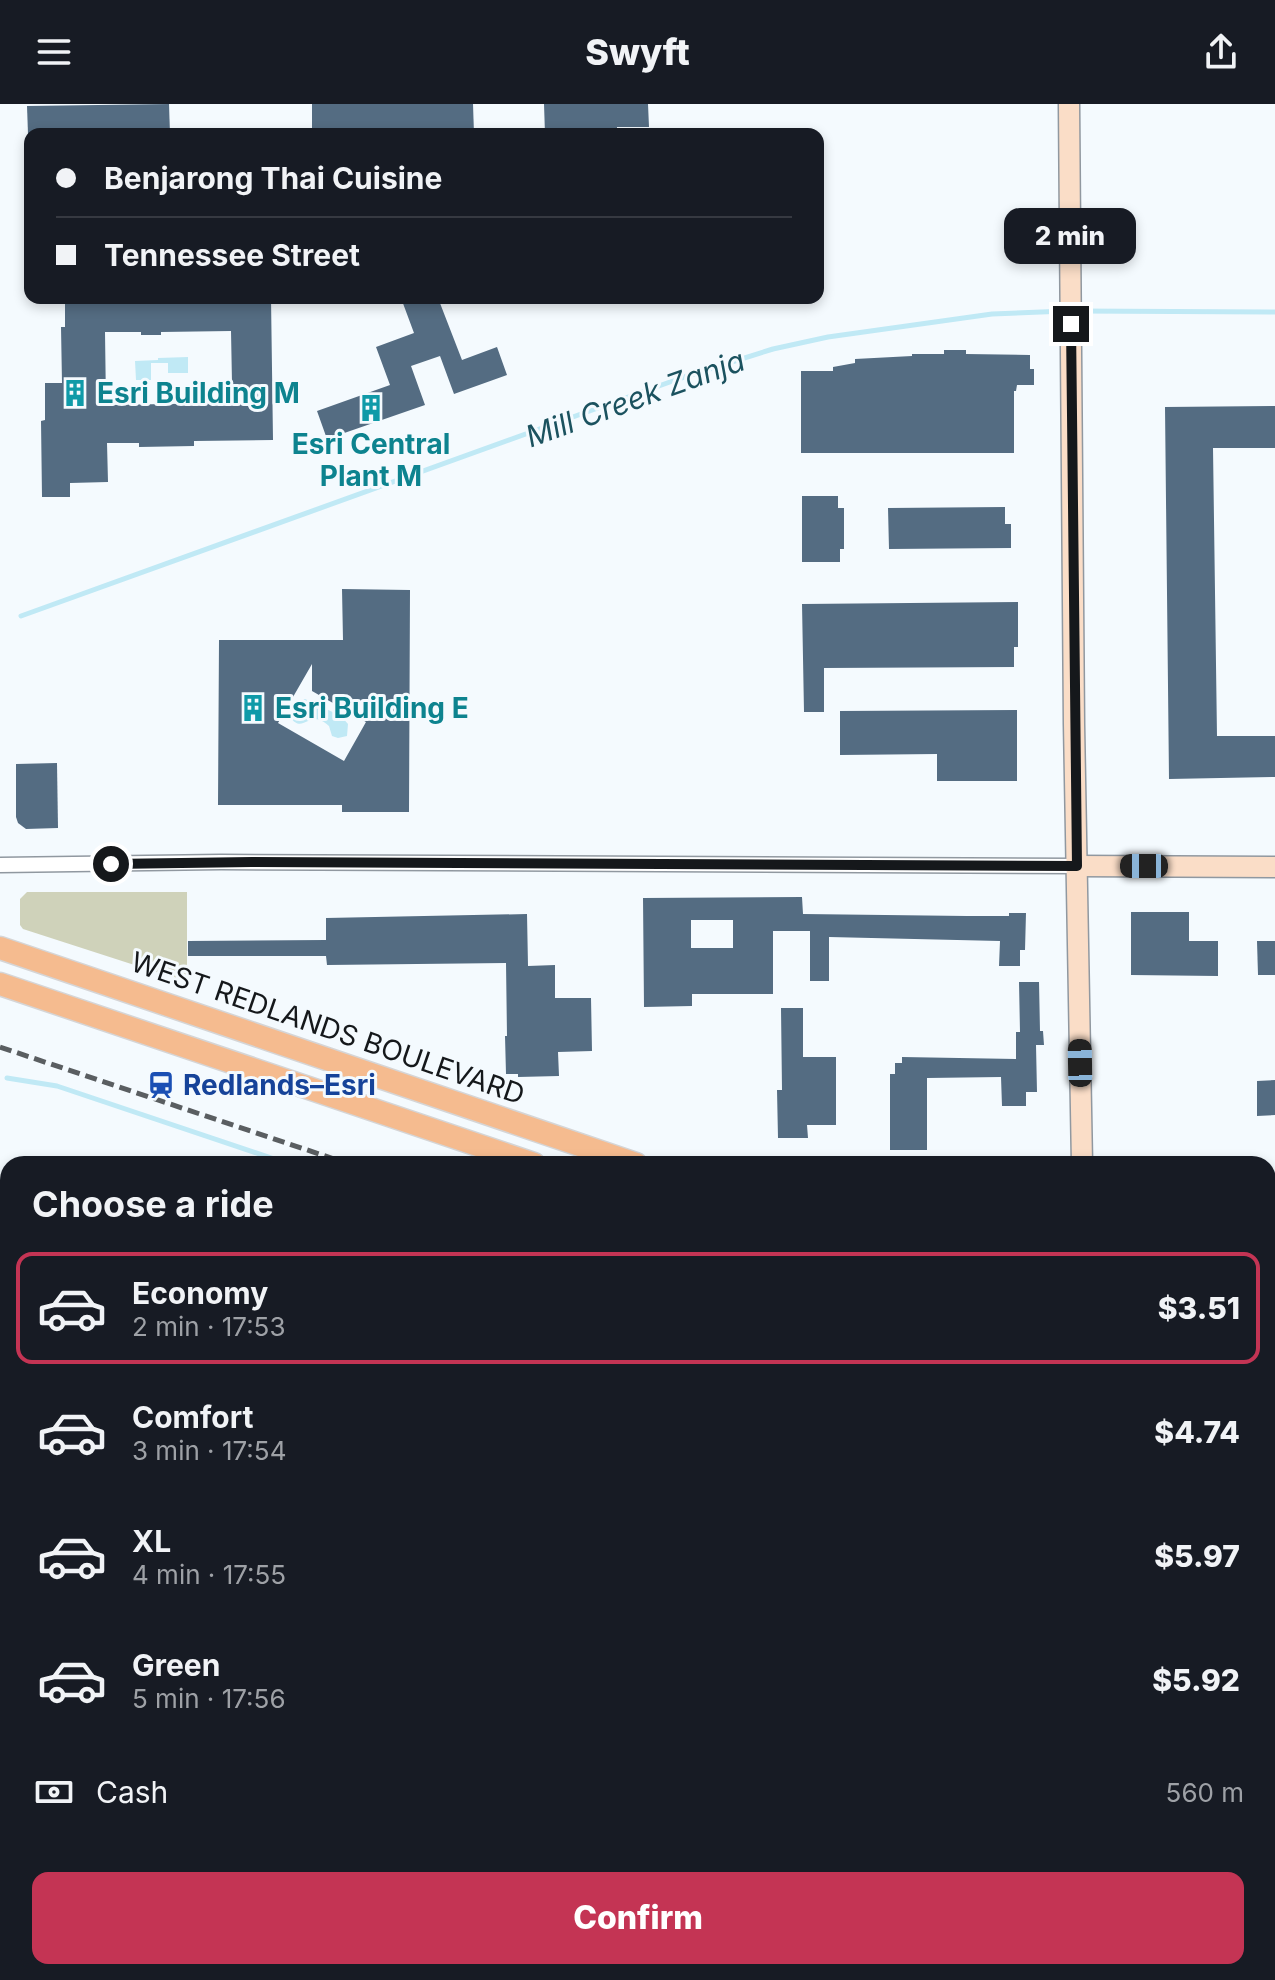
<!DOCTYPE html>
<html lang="en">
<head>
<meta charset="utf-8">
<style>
  body { margin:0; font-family:Inter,sans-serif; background:#242831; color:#f1f3f6; height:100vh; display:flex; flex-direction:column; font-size:30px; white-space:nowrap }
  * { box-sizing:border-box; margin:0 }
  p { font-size:26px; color:#9ea1a6 }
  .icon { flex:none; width:44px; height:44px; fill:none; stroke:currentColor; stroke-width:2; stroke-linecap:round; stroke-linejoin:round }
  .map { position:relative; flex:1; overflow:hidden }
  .side { position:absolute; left:0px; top:1052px; width:1276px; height:824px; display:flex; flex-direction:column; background:#171b24; border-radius:24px 24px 0 0; box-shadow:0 4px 12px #0003 }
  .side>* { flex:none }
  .banner { position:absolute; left:24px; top:24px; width:800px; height:176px; border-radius:16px; box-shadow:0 4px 12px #0003; display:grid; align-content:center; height:176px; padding:0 32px; background:#171b24 }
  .end { position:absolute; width:36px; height:36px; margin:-18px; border:10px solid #15181b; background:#fff; box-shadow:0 0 0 4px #fff }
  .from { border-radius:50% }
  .bubble { position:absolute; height:56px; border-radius:16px; background:#171b24; box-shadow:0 4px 12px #0003; font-size:26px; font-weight:800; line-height:56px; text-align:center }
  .car { position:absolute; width:24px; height:48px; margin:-24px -12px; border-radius:10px; box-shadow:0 0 6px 2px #0007; background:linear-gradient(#222 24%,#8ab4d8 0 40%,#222 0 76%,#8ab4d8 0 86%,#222 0) }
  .banner b { display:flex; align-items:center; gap:28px; height:76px; font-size:30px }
  .banner b+b { border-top:2px solid #363941 }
  .banner i { width:20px; height:20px; background:#f1f3f6 }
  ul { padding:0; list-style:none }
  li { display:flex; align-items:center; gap:24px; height:112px; margin:0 16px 12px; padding:0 16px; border:4px solid transparent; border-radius:16px }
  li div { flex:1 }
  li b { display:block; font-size:30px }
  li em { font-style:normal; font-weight:800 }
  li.active { border-color:#c43454 }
  li>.icon { width:72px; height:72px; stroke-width:1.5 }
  h2 { padding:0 32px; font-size:36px; line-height:96px }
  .pay { display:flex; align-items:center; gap:20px; height:88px; padding:0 32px; font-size:30px }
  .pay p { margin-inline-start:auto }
  .cta { display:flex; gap:16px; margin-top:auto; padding:16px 32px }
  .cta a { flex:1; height:92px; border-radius:16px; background:#c43454; color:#fff; font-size:32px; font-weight:800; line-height:92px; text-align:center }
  header { display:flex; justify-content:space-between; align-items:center; height:104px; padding:0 32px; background:#171b24; font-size:36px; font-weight:800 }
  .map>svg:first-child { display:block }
  .green { fill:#cfd2ba }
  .water { fill:#c0e9f5 }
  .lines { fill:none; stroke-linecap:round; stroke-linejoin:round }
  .stream { stroke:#c0e9f5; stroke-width:5 }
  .building { fill:#546c82; fill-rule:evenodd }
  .street-casing { stroke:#9098a0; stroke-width:17 }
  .secondary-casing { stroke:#9098a0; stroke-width:23 }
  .primary-casing { stroke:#d5d5d6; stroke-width:25 }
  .highway-casing { stroke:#d5d5d6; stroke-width:29 }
  .street { stroke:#fff; stroke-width:14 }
  .secondary { stroke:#faddc7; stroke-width:20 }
  .primary { stroke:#f5bb8f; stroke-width:22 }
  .highway { stroke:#ee8d44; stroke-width:26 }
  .rail { stroke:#5a5e61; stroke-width:5; stroke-dasharray:12 6; stroke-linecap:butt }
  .highway-bridge-casing { stroke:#d5d5d6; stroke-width:29; stroke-linecap:butt }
  .highway-bridge { stroke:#ee8d44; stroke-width:26 }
  .route { stroke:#15181b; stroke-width:10 }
  .labels { text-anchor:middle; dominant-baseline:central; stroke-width:6; stroke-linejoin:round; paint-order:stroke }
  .culture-label { font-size:28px; font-weight:bold; fill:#0d838f; stroke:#f4fafe; text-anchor:start }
  .street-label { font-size:28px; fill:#15181b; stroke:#f4fafe }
  .transit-label { font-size:28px; font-weight:bold; fill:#164399; stroke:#f4fafe; text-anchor:start }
  .water-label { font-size:30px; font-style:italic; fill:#1b525f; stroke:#f4fafe }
</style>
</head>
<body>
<header><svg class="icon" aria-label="menu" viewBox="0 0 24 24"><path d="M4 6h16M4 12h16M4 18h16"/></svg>Swyft<svg class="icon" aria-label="share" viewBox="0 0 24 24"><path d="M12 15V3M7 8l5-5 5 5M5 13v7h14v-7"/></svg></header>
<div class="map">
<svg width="1275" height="1876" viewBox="0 0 1275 1876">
  <rect width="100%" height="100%" fill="#f4fafe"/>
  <path class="green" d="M27 788H187V878L23 825 20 821V795Z"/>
  <g class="water">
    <path d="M188 253V269H168V259H151V276H136L135 257 158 256V254Z"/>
    <path d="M305 595 341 612 348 620 347 632 338 634 332 632 329 622C308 603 304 632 290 613L293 601Z"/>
  </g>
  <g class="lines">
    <g class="stream">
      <path d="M1076 207 1275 208"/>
      <path d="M21 512 681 274 773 245 828 233 992 210 1066 207"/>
      <path d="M7 974 57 982 289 1060"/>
      <path d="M1268 1387 1275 1390"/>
    </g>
  </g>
  <g class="building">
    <path d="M169 0 170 30H28L27 2Z"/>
    <path d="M312 0H473L474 30H312Z"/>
    <path d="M544 0H648L649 23H617V30H545Z"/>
    <path d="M65 194H271L273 336 194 337V342L139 343V339H107L108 378 70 379V393H42L41 317 45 316V279H62L61 223H65ZM231 227 232 279H227V299L106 301 105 228H141V231H161V228Z"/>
    <path d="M401 194H438L462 256 497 243 507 271 454 290 440 252 411 262 425 301 327 335 317 307 390 281 376 243 414 229Z"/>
    <path d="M944 246H966V250L1030 251V265H1034V281H1017L1016 287H1014V349H801V267H833V263L855 259V255L912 252V250H944Z"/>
    <path d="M1275 302V344H1213L1217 632H1275V673L1169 675 1165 303Z"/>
    <path d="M802 392H838V404H844V445H840V458H802Z"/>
    <path d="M1005 403V420H1011V444L889 445 888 404Z"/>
    <path d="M342 485 410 486 409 708H342V701H218L219 536H343ZM312 560V587L366 618 344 657 278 619Z"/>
    <path d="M1018 498V543H1014V563L824 564V608H804L802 500Z"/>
    <path d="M1017 606V677H937V650L840 651V607Z"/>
    <path d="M57 659 58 724 26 725 18 719 16 713V660Z"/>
    <path d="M802 793 803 810 967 812H1009V809H1026L1025 846H1020V862H999L1000 837 829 833V877H810V827H773V890H692V902L644 903 643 794ZM691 816H733V844H691Z"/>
    <path d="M1131 808H1189V837H1218V872L1131 871Z"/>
    <path d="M527 810 528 862 555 861V894H591L592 947 558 948 559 972 518 973V970H506L505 932H507L506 859 327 861 326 852H188V837L326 836V814Z"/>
    <path d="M1257 837H1275V871H1258Z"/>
    <path d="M1019 878H1039L1040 927H1043L1044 941H1036L1037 988H1026V1002H1002L1001 973 927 974V1046H890V970H895V959H902V953L1016 955V928H1020Z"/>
    <path d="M781 904H803V953H836V1021H807L808 1034H778L777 986H782Z"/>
    <path d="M1275 976V1011L1257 1012V977Z"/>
  </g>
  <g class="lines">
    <g class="street-casing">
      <path id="street" d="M0 761 221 758 1077 762"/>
    </g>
    <g class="secondary-casing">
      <g id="secondary">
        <path d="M1069 0 1074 620 1082 1060"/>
        <path d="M1077 762 1275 763"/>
        <path d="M0 1691 7 1720 8 1772"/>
        <path d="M0 1828 8 1829"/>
        <path d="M1268 1852H1275"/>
        <path d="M1090 1868V1876"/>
        <path d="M0 1873 372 1868"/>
      </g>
    </g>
    <g class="primary-casing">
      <g id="primary">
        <path d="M0 844 636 1060"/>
        <path d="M0 880 534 1060"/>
        <path d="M1268 1274 1275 1276"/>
        <path d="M1268 1308 1275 1311"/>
      </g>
    </g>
    <g class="highway-casing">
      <path id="highway" d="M0 1812 8 1816"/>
    </g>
    <use href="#street" class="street"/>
    <use href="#secondary" class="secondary"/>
    <use href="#primary" class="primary"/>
    <use href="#highway" class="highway"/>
    <g class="rail">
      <path d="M0 943 349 1060"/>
      <path d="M1268 1371 1275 1373"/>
    </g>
    <g class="highway-bridge-casing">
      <g id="highway-bridge">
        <path d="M0 1765 8 1768"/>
        <path d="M96 1868 109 1876"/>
        <path d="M247 1868 266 1876"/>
      </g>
    </g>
    <use href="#highway-bridge" class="highway-bridge"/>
  </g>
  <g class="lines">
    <path class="route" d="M111 760 252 758 1077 762 1071 220"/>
  </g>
  <defs>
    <g id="building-bare" transform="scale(2.16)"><path d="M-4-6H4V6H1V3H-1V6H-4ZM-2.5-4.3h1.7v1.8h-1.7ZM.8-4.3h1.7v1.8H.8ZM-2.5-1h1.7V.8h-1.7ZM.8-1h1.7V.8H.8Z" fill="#0f9aa8" stroke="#f4fafe" stroke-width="2.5" paint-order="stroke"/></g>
    <g id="station-bare" transform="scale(2.16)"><path d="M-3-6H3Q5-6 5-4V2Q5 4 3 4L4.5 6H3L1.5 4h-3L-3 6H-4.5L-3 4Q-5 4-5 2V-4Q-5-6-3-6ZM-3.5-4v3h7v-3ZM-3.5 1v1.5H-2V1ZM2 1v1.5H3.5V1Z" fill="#1a4fb4" stroke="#f4fafe" stroke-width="2.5" paint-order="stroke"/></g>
  </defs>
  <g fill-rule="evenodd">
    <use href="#building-bare" x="75" y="289"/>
    <use href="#building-bare" x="371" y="304"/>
    <use href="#building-bare" x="253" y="604"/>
    <use href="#station-bare" x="161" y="981"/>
  </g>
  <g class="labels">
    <g class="culture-label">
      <text x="97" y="289">Esri Building M</text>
      <text x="371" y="340" text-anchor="middle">Esri Central<tspan x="371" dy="32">Plant M</tspan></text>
      <text x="275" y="604">Esri Building E</text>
    </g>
    <g class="street-label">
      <text transform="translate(328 924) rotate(19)">WEST REDLANDS BOULEVARD</text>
    </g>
    <g class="transit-label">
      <text x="183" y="981">Redlands–Esri</text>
    </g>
    <g class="water-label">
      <text transform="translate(635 294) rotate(-20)">Mill Creek Zanja</text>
    </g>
  </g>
</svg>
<i class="end from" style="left:111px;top:760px"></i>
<i class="end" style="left:1071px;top:220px"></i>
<div class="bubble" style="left:1004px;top:104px;width:132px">2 min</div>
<i class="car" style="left:1144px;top:762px;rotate:270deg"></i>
<i class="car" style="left:1080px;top:959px;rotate:359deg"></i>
<div class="banner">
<b><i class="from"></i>Benjarong Thai Cuisine</b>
<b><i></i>Tennessee Street</b>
</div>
<section class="side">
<h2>Choose a ride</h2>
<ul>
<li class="active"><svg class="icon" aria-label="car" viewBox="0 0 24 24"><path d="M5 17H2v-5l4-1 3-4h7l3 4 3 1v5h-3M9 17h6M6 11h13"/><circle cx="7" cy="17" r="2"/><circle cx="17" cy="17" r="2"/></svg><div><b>Economy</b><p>2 min · 17:53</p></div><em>$3.51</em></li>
<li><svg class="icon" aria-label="car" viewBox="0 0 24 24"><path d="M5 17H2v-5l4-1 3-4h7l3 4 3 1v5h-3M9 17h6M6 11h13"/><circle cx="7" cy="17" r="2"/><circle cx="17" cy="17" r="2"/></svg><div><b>Comfort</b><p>3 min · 17:54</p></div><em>$4.74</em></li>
<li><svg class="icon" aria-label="car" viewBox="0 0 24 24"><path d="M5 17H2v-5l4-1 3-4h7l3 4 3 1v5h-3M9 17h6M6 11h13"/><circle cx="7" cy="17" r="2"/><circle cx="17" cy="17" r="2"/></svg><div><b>XL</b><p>4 min · 17:55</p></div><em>$5.97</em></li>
<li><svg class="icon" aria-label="car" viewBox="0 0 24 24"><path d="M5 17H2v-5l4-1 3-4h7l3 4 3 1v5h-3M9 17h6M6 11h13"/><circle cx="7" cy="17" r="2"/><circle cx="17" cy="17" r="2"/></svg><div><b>Green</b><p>5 min · 17:56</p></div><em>$5.92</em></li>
</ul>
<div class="pay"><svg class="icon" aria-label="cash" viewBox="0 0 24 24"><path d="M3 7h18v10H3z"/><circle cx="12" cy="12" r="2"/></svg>Cash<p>560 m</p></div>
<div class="cta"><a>Confirm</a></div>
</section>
</div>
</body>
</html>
